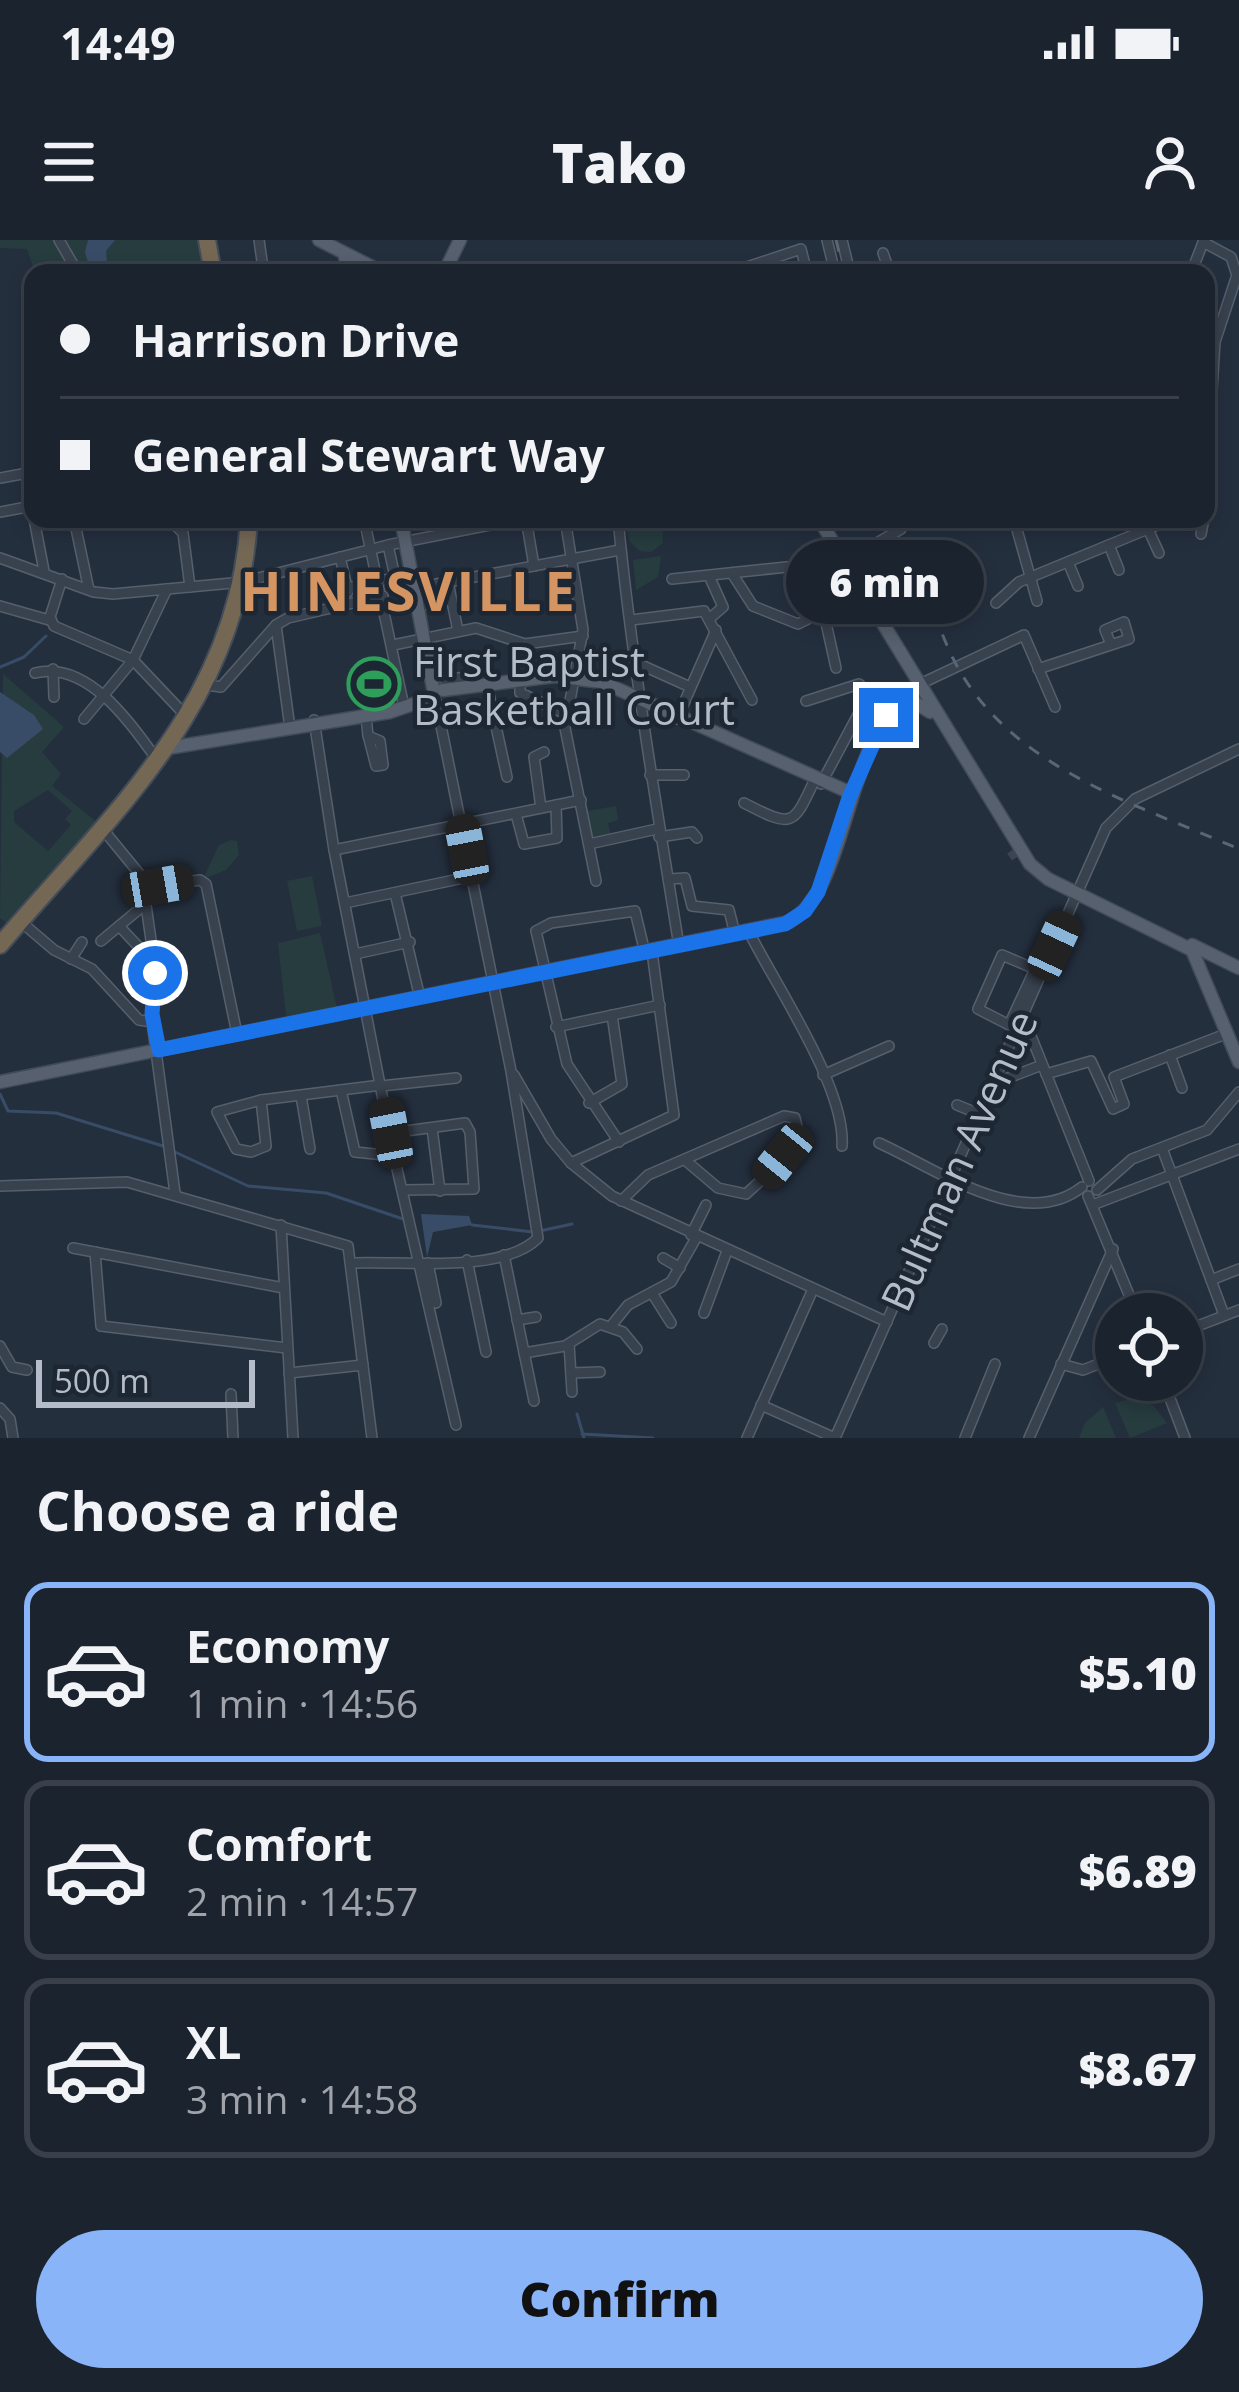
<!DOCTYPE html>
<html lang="en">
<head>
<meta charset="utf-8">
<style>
  body { margin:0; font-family:"Open Sans",sans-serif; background:#242b36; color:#f1f3f6; height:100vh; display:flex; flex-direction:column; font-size:45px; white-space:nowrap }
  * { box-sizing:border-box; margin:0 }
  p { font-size:39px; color:#a0a4aa }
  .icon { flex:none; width:66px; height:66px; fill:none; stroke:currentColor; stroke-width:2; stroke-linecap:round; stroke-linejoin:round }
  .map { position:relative; height:1198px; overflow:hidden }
  .side { display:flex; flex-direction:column; background:#1b232e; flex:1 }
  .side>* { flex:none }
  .banner { position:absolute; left:24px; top:24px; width:1191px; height:264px; border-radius:24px; box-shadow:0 6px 18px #0003,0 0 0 3px #39404a; display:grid; align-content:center; height:264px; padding:0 36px; background:#1b232e }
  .buttons { position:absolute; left:1095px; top:1053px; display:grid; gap:24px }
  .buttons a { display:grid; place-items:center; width:108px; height:108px; border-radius:50%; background:#1b232e; box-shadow:0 6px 18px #0003,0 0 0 3px #39404a; font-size:60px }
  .scale { position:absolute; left:36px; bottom:30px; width:219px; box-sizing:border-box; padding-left:12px; border:6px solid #b4bcc9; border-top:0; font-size:33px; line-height:42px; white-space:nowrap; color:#b4bcc9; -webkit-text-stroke:9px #1d2633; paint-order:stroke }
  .end { position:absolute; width:54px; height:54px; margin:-27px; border:15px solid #1a73e8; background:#fff; box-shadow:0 0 0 6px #fff }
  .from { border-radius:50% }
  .bubble { position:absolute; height:84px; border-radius:42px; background:#1b232e; box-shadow:0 6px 18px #0003,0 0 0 3px #39404a; font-size:39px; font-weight:800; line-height:84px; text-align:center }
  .car { position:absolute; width:36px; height:72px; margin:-36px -18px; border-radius:15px; box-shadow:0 0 9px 3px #0007; background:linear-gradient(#222 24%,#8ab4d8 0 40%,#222 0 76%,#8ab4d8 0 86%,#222 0) }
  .banner b { display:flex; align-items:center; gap:42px; height:114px; font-size:45px }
  .banner b+b { border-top:3px solid #39404a }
  .banner i { width:30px; height:30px; background:#f1f3f6 }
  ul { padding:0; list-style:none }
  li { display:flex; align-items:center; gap:36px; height:180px; margin:0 24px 18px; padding:0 12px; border:6px solid #39404a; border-radius:24px }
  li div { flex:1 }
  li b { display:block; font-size:45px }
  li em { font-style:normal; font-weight:800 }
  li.on { border-color:#8ab4f8 }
  li>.icon { width:108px; height:108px; stroke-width:1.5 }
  h2 { padding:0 36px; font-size:54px; line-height:144px }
  .primary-button { display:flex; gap:24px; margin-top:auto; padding:24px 36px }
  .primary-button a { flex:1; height:138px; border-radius:72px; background:#8ab4f8; color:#111; font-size:48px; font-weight:800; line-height:138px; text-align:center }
  .status { display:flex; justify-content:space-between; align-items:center; height:84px; padding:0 60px; background:#1b232e; direction:ltr }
  .status svg { height:33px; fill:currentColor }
  header { display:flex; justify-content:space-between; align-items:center; height:156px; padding:0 36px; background:#1b232e; font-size:54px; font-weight:800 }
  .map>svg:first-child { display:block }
  .green { fill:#263c3f; fill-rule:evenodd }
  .water { fill:#394c67 }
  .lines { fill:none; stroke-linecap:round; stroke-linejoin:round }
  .stream { stroke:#394c67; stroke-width:3 }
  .major-tunnel { stroke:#3a4453; stroke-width:12; stroke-dasharray:12 6; stroke-linecap:butt }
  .minor-casing { stroke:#565f6c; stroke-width:12 }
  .major-casing { stroke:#414a57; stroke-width:15 }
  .highway-casing { stroke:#434c59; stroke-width:20 }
  .minor { stroke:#38414e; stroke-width:9 }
  .major { stroke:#56606e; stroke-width:12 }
  .highway { stroke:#746855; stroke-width:16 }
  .rail { stroke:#5a6575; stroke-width:3; stroke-dasharray:12 12; stroke-linecap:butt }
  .route { stroke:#1a73e8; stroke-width:15 }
  .labels { text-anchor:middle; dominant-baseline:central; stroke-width:9; stroke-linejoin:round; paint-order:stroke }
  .poi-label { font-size:42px; fill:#b4bcc9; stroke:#1d2633; text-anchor:start }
  .street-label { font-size:42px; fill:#b4bcc9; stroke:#1d2633 }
  .district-label { font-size:54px; font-weight:bold; letter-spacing:3px; fill:#d59563; stroke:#1d2633 }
</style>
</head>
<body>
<div class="status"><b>14:49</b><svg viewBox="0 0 49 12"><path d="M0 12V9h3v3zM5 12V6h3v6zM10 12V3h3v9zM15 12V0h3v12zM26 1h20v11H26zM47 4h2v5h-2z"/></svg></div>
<header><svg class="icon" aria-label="menu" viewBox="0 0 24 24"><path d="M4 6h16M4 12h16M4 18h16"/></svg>Tako<svg class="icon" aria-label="person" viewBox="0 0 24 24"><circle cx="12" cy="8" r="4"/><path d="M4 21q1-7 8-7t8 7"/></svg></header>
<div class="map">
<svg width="1239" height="1198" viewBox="0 0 1239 1198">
  <rect width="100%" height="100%" fill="#242f3e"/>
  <g class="green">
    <path d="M0 0H199L206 33H35L27 9 0 8Z"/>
    <path d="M624 279H662L663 303 651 312 640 311 630 302Z"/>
    <path d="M661 316 658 337 636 350 633 320Z"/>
    <path d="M3 434 64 487 42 512 61 534 52 546 98 583 9 685 0 678ZM48 550 72 571 65 579 71 585 48 611 14 582V571Z"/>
    <path d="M616 566 618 580 608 583 611 596 593 599 587 571Z"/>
    <path d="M231 600 237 601 239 615 226 630 203 639 219 605Z"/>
    <path d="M312 636 322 686 297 691 287 641Z"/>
    <path d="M320 693 337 768 286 776 278 703Z"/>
    <path d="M1130 1159 1153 1165 1167 1183 1130 1198 1115 1163Z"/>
    <path d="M1103 1167 1116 1198H1079L1085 1183Z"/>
  </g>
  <g class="water">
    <path d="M88 0H115L106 11 108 33H91L85 12Z"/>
    <path d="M0 452 34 475 43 489 7 518 0 512Z"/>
    <path d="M421 974 469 976 472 985 433 992 427 1017Z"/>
  </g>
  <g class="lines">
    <g class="stream">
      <path d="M0 427 24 417 46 396"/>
      <path d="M0 854 8 871 56 873 163 906"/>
      <path d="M175 912 248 946 326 953 406 980"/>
      <path d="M472 985 533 992"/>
      <path d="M540 991 572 984"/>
      <path d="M577 1174 584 1198"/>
      <path d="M582 1194 653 1198"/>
    </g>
    <path class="major-tunnel" d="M1012 610 1017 617"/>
    <g class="minor-casing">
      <g id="minor">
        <path d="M59 0 78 33"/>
        <path d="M259 0 263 28"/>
        <path d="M827 0 835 33"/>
        <path d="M842 0 850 33"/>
        <path d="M1203 2 1231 17 1237 35 1215 102 1206 247"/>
        <path d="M883 13 890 33"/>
        <path d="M188 33 212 27"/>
        <path d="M729 33 801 9 807 33"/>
        <path d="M1191 33 1204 0"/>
        <path d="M27 233 33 273"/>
        <path d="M0 238 33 232"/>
        <path d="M0 272 32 266"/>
        <path d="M34 279 44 331"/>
        <path d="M74 279 89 350"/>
        <path d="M169 279 183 293 190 347"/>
        <path d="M364 279 403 462"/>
        <path d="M526 279 534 326"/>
        <path d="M565 279 583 390 565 488 596 641"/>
        <path d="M618 279C632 423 656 563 679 706"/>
        <path d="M1014 279 1037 361"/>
        <path d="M1148 289 1159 313"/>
        <path d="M1201 294 1204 279"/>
        <path d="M388 305 395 337"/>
        <path d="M1109 305 1119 330"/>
        <path d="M340 317 348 352"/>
        <path d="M0 318 94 352 113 354 243 342 388 305 521 279"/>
        <path d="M844 322 901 289"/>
        <path d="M1068 322 1078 346"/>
        <path d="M792 327 824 374 836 428"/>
        <path d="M733 335 753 366 798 384 862 352"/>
        <path d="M62 339 50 377 54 386 133 420 187 477"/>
        <path d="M672 339 806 325 838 310"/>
        <path d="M448 342 458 391"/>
        <path d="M347 348 412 334"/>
        <path d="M415 348 620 310"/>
        <path d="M996 363 1019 342 1172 279"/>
        <path d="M0 366 49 380"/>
        <path d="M419 366 451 359"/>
        <path d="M709 379 723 367 710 338"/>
        <path d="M631 380 704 371 752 460"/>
        <path d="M276 385 290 488"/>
        <path d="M393 405 476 388 525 404 583 396"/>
        <path d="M639 424 690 447"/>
        <path d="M53 429 54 457"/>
        <path d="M1038 429 1129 399 1124 382 1105 390 1110 402"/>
        <path d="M35 433C86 420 130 481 157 520"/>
        <path d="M444 439 485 436 507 537"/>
        <path d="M207 445 221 447 276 385 288 378 383 356"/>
        <path d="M520 445V453L566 474"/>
        <path d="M918 445 1024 395 1055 467"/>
        <path d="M806 461 859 444 869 454 821 544"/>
        <path d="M366 476 368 496 380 501 383 525 376 526 369 499"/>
        <path d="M523 478 527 456"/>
        <path d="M84 479 133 420 167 349"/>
        <path d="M677 479 716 390"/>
        <path d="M314 480 334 610 394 916 456 1185"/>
        <path d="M650 535H684"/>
        <path d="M744 563C794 589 793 586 816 537"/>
        <path d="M541 568 534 517 544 512"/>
        <path d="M516 574 524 604 557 598 556 565"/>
        <path d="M101 587 142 637 155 728 151 774 175 953"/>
        <path d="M659 597 692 592 697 598"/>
        <path d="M589 604 657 589"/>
        <path d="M334 610 581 560"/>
        <path d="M669 639 685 638 692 666 729 670 735 694"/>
        <path d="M143 648 200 640 206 644 237 794"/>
        <path d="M395 653 420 758"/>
        <path d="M345 663 473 636"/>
        <path d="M20 681 54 710 92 729 139 780 153 782"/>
        <path d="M119 686 152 721"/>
        <path d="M749 692C776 746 846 848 842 906"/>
        <path d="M101 701 143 666"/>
        <path d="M355 714 410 702"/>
        <path d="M71 719 82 702"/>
        <path d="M1023 776 1089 941"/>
        <path d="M1009 785 1035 729 1039 731"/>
        <path d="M556 787 660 765"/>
        <path d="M1017 789 978 769 1002 715 1035 729"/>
        <path d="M1170 815 1182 848"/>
        <path d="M1046 834 1091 821 1113 869 1124 864 1114 837 1223 795"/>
        <path d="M514 835 551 899 571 923 612 956 887 1082"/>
        <path d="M823 835 889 806"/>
        <path d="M992 844 1042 825"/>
        <path d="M381 846 456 838"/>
        <path d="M341 850 355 912 394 916"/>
        <path d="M301 856 310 909"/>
        <path d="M261 860 266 906 251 912 236 909 217 872Z"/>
        <path d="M261 860 381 845"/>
        <path d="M589 863 622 844 612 775"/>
        <path d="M957 865 979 874"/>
        <path d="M432 888 440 951"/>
        <path d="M391 893 465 883 470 892 474 949 403 950"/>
        <path d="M619 902 567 824 536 691 551 683 635 671 645 713"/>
        <path d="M879 903C935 928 1024 993 1082 947"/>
        <path d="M1162 908 1211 1040"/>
        <path d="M571 923 674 875 652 712"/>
        <path d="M0 946 127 942 348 1006 372 1198"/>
        <path d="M1097 950 1132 919 1207 890 1239 852"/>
        <path d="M1088 956 1137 1074"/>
        <path d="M621 961 648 935 784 876 795 878 801 904 746 954 718 948 685 920"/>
        <path d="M1095 964 1239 909"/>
        <path d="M281 985 293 1198"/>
        <path d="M691 995 706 965"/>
        <path d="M73 1008 284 1048"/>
        <path d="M95 1012 101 1086 287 1108"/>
        <path d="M504 1015 534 1161"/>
        <path d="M663 1018 680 1028"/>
        <path d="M467 1020 486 1112"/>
        <path d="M351 1023C401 1020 501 1035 538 998L511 831 436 461"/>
        <path d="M428 1023 436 1063"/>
        <path d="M652 1053 671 1083"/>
        <path d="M704 1073 727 1011"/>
        <path d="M1224 1075 1211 1040 1239 1029"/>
        <path d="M517 1080 536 1077"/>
        <path d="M611 1086 628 1065 671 1042 696 998"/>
        <path d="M1182 1092 1239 1070"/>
        <path d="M934 1103 942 1089"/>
        <path d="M569 1104 572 1152"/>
        <path d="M0 1106 12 1127 27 1130"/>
        <path d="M524 1113 565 1106 600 1084 623 1092 637 1109"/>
        <path d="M1061 1124 1083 1130 1116 1117"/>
        <path d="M289 1133 363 1125"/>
        <path d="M571 1133 600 1132"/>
        <path d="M1163 1140 1185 1198"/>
        <path d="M231 1154 233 1198"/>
        <path d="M761 1165 835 1198 1106 588 1135 559 1239 509"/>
        <path d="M0 1168 10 1179 13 1198"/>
        <path d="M747 1198 813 1049"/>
        <path d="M965 1198 995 1124"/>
        <path d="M1029 1198 1113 1009"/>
      </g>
    </g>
    <g class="major-casing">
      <g id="major">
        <path d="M319 0 384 33"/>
        <path d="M344 13 349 33"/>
        <path d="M444 33 460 0"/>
        <path d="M401 279 433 448"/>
        <path d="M819 279 1030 624 1048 639 1192 710 1239 822"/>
        <path d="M443 450 555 436 602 442 851 553"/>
        <path d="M896 465 914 462 930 472"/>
        <path d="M168 508 390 472 431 458"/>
        <path d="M1192 705 1239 728"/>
        <path d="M0 842 789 682C852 647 842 494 918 445"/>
      </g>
    </g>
    <g class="highway-casing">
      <g id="highway">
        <path d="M207 0 213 33"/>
        <path d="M0 705C112 573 239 463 249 279"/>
      </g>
    </g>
    <use href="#minor" class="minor"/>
    <use href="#major" class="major"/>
    <use href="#highway" class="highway"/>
    <g class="rail">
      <path d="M836 0 844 33"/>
      <path d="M910 279C921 320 929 364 946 403 996 524 1129 561 1239 609"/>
    </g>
  </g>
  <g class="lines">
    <path class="route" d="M155 733 152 774 159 810 785 684 805 671 818 652 849 558 886 475"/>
  </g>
  <defs>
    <g id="stadium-ring" transform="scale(2.7)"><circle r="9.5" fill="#1d2633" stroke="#2e9e5b" stroke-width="1.5"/><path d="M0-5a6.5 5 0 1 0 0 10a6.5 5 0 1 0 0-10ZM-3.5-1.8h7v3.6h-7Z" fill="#2e9e5b"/></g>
  </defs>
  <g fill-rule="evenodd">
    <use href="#stadium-ring" x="374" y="444"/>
  </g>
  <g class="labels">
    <g class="poi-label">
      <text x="413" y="420">First Baptist<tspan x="413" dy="48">Basketball Court</tspan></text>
    </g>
    <g class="street-label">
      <text transform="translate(958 920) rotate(-66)">Bultman Avenue</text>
    </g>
    <g class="district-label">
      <text x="409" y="350">HINESVILLE</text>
    </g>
  </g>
</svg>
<div class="buttons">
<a><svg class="icon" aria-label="locate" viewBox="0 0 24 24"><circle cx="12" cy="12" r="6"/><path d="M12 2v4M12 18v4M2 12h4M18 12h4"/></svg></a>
</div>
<div class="scale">500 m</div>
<i class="end from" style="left:155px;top:733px"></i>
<i class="end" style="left:886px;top:475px"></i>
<div class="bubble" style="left:786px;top:300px;width:198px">6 min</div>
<i class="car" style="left:467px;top:610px;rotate:349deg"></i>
<i class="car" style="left:158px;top:646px;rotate:80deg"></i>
<i class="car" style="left:1054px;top:706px;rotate:25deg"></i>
<i class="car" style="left:391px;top:893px;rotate:349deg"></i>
<i class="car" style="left:783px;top:916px;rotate:219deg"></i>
<div class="banner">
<b><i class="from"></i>Harrison Drive</b>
<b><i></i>General Stewart Way</b>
</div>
</div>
<section class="side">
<h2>Choose a ride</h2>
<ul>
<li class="on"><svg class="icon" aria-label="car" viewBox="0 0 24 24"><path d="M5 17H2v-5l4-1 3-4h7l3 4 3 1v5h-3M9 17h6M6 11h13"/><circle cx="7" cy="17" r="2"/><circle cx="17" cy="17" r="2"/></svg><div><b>Economy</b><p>1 min · 14:56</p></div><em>$5.10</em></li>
<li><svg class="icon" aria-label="car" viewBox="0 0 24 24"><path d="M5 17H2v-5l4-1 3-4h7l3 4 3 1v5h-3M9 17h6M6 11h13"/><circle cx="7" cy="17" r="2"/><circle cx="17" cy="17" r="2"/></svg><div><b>Comfort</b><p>2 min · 14:57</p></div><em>$6.89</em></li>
<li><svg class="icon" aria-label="car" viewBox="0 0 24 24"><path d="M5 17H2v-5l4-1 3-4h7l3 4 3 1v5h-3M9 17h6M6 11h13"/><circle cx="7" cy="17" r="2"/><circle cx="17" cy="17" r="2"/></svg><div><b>XL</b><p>3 min · 14:58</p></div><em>$8.67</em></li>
</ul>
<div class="primary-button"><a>Confirm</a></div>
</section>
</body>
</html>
